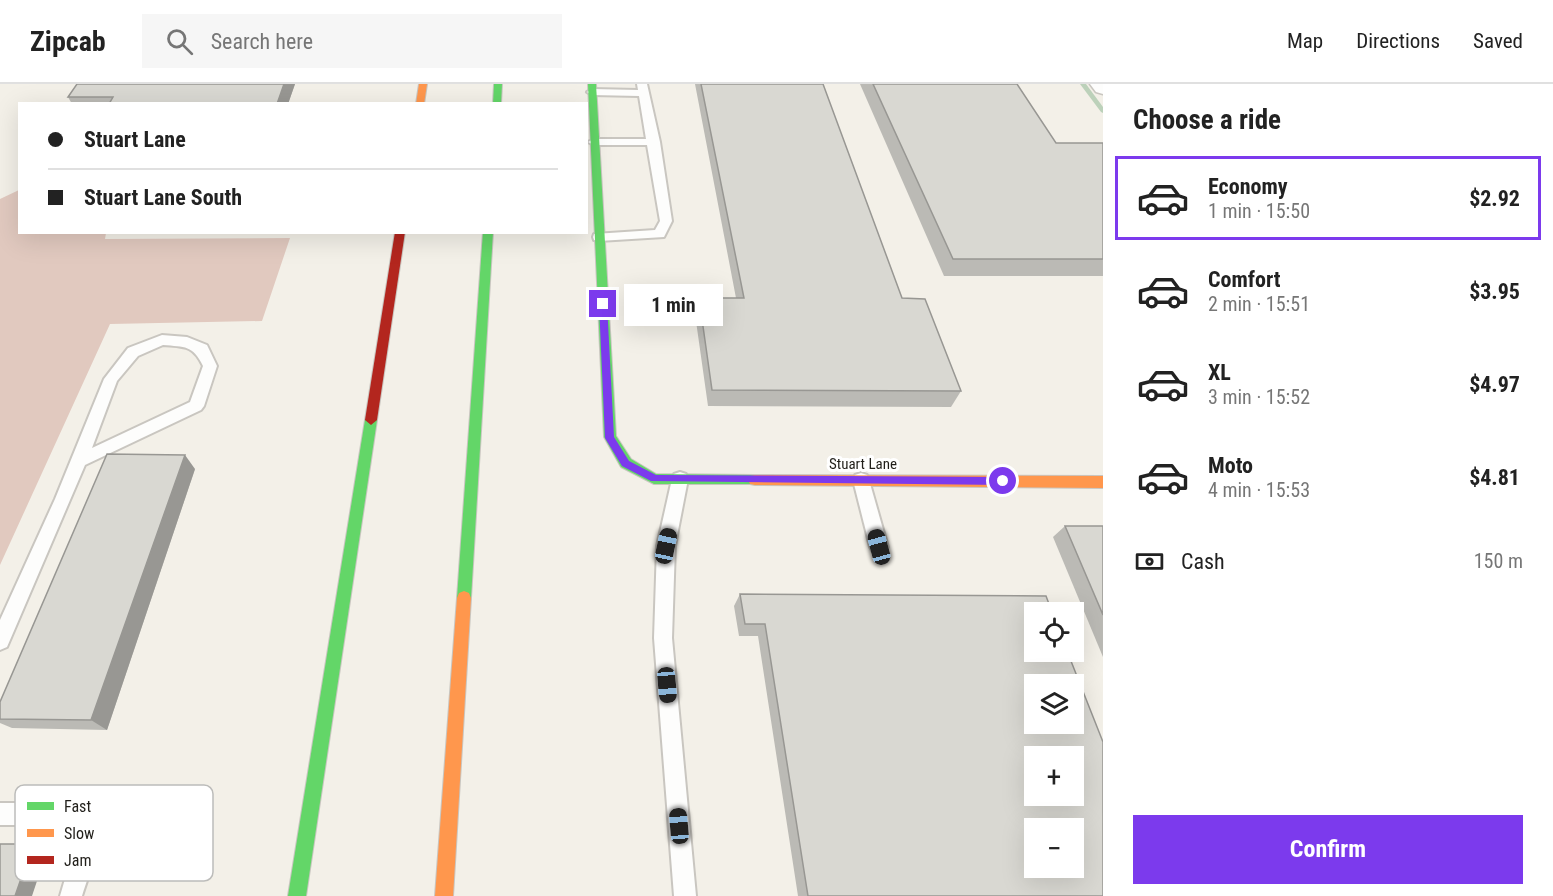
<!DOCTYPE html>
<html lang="en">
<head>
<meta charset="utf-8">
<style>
  body { margin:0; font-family:"Roboto Condensed",sans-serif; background:#f6f6f6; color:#222; height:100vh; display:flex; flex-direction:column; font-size:22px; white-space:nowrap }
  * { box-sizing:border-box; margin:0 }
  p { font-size:20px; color:#767676 }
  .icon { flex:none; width:33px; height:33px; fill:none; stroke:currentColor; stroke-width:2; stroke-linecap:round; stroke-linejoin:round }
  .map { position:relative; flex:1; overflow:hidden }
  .panel { display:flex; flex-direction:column; background:#fff; width:450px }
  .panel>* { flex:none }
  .guide { position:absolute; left:18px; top:18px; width:570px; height:132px; border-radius:0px; box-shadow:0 6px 24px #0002; display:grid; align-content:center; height:132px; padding:0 30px; background:#fff }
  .controls { position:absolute; left:1024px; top:518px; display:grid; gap:12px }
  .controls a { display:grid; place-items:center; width:60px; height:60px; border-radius:0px; background:#fff; box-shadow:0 6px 24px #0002; font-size:30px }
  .end { position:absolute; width:27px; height:27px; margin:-14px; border:8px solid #7c3aed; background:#fff; box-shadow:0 0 0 3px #fff }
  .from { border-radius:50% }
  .bubble { position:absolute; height:42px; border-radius:0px; background:#fff; box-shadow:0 6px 24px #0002; font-size:20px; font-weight:700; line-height:42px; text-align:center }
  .car { position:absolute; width:18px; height:36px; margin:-18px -9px; border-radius:8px; box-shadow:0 0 4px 2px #0007; background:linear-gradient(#222 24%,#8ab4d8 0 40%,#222 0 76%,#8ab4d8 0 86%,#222 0) }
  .guide b { display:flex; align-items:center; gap:21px; height:57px; font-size:22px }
  .guide b+b { border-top:2px solid #e0e0e0 }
  .guide i { width:15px; height:15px; background:#222 }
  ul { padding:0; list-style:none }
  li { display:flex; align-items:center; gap:18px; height:84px; margin:0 12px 9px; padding:0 18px; border:3px solid transparent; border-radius:0px }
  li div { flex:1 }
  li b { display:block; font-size:22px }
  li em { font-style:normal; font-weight:700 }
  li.current { border-color:#7c3aed }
  li>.icon { width:54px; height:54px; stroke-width:1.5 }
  h2 { padding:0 30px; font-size:27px; line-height:72px }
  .pay { display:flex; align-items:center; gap:15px; height:66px; padding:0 30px; font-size:22px }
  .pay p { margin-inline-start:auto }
  .cta { display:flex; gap:12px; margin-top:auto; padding:12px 30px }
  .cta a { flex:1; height:69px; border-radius:0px; background:#7c3aed; color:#fff; font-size:24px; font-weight:700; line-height:69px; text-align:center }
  header { display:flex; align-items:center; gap:36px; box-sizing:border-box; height:84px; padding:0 30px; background:#fff; border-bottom:2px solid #e0e0e0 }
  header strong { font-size:28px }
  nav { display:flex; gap:33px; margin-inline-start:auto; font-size:21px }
  .search { width:420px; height:54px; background:#f6f6f6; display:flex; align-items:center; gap:15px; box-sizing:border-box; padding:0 21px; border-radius:0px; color:#767676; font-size:22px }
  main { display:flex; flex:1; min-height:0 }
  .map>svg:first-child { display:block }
  .forest { fill:#e1c9bf }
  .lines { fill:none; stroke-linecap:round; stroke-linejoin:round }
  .stream { fill:#bcd1ba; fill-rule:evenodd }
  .lane-casing { stroke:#c9c6c0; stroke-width:4 }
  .street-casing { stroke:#c9c6c0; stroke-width:3 }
  .fast-casing { stroke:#c9c6c0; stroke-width:2 }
  .slow-casing { stroke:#c9c6c0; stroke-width:2 }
  .jam-casing { stroke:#c9c6c0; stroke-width:2 }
  .lane { fill:#fdfdfc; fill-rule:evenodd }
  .street { fill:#fdfdfc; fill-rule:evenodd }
  .fast { fill:#63d668; fill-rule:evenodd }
  .slow { fill:#ff974d; fill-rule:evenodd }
  .jam { fill:#b3261e; fill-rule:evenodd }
  .wall { fill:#bbbab5 }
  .shaded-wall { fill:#989793 }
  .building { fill:#d9d8d2; stroke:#989793; stroke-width:1.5; fill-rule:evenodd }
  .route { fill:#7c3aed }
  .labels { text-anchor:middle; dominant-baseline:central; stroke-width:6; stroke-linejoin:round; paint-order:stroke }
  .street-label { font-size:15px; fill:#211f1a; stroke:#fff }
  .key { fill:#fff; stroke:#bcbcba; stroke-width:1.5 }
  .key-label { font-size:16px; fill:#211f1a }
</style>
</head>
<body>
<header>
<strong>Zipcab</strong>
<div class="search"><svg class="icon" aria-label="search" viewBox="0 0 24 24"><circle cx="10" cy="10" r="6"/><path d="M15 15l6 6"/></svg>Search here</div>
<nav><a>Map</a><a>Directions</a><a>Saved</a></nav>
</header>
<main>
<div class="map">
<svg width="1103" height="812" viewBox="0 0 1103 812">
  <rect width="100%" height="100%" fill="#f3f0e8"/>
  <path class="forest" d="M19 106 20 148 106 149 105 155 290 154 262 237 110 240 0 481V115Z"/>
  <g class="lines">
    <path class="stream" d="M1080 0H1086L1103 23V29L1101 28Z"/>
    <g class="lane-casing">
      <g id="lane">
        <path d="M637 0H647L660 58 672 137 664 153 599 157 594 156 593 153 594 150 655 146 660 137 647 61H594L588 58 594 55H646L639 12 592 11 587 8 592 5 638 6Z"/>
        <path d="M162 251 187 253 207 261 217 282 204 322 201 326 85 381 7 563 0 566V536L55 415 104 295 128 264ZM163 261C185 263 193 261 203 282L190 318 92 364 117 297 138 272Z"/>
        <path d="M680 388 686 390 688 395 675 462 672 554 696 812H674L654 554 657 462 672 395 674 390Z"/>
        <path d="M861 389 867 391 869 396 888 463 885 468 879 471 873 468 870 463 853 396 855 391Z"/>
        <path d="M0 719H68L94 727C105 754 90 786 82 812H60L75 761V743L68 741H0Z"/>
      </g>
    </g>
    <g class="street-casing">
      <path id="street" d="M1090 0H1103V10L1096 8Z"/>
    </g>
    <g class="fast-casing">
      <g id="fast">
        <path d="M494 0H502L501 20H493Z"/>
        <path d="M588 0H596L616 352 631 375 656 390 755 391 760 392 762 396 760 400H654L621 383 604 353Z"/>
        <path d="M483 148H493L471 514 469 519 464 521 459 519 457 514Z"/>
        <path d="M371 331 377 336 306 812H288L365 336Z"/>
      </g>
    </g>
    <g class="slow-casing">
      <g id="slow">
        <path d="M419 0H427L424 20H416Z"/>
        <path d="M755 391 1103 392V404L755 401 750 400 748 396 750 392Z"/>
        <path d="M464 507 469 509 471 514 453 812H435L457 514 459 509Z"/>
      </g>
    </g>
    <g class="jam-casing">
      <path id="jam" d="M395 148H405L377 336 371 341 365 336Z"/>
    </g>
    <use href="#lane" class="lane"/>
    <use href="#street" class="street"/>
    <use href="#fast" class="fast"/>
    <use href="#slow" class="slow"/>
    <use href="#jam" class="jam"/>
  </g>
  <g class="wall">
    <path d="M77 0H295L288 20H72L68 13Z"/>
    <path d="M695 0H823L902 214 961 307 951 323 708 322 695 230 699 214H736Z"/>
    <path d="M860 0H1017L1056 59H1103V192H944Z"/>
    <path d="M195 385 107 646 12 644 0 639V618Z"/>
    <path d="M1065 442H1103V573L1053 453Z"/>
    <path d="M740 510 1103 812H798L758 552H739L734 522Z"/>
  </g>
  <g class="shaded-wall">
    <path d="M284 0H295L288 20H277Z"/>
    <path d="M185 371 195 385 107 646 91 636Z"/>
    <path d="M33 760 48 764 32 812H15Z"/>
  </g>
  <g class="building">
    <path d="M77 0H284L277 20H109L113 13H68Z"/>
    <path d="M701 0H823L902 214 925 215 961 307 712 306 699 214H744Z"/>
    <path d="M873 0H1017L1056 59H1103V175H953Z"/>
    <path d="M107 370 185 371 91 636 0 635V618Z"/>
    <path d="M1065 442H1103V531Z"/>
    <path d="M740 510 1046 512 1052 528H1035V567H1067L1103 658V812H808L765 540H745ZM1035 600H1074V639H1035ZM1035 672H1074V711H1035ZM1035 744H1074V783H1035Z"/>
    <path d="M0 760H33L15 812H0Z"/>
  </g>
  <path class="route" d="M603 217 607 220 614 353 629 377 656 391 1003 393 1008 397 1003 401 651 397 622 382 605 354 599 220Z"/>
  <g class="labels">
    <g class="street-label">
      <text x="863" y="380">Stuart Lane</text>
    </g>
  </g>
  <rect x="15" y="701" width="198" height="96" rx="9" class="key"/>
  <rect x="27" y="718" width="27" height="8" fill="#63d668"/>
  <rect x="27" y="745" width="27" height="8" fill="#ff974d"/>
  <rect x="27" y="772" width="27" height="8" fill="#b3261e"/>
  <g class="key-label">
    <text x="64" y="728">Fast</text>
    <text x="64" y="755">Slow</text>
    <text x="64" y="782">Jam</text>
  </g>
</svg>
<div class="controls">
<a><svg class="icon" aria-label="locate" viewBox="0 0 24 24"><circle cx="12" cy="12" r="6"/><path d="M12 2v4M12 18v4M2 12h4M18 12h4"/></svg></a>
<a><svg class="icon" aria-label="layers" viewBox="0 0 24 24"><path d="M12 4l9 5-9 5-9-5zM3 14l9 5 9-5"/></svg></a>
<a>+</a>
<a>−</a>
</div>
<i class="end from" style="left:1003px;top:397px"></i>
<i class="end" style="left:603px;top:220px"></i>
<div class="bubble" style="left:624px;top:200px;width:99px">1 min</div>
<i class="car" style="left:666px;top:462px;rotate:12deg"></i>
<i class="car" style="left:879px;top:463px;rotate:345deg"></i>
<i class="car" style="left:667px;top:601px;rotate:175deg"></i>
<i class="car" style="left:679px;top:742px;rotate:355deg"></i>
<div class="guide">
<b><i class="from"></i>Stuart Lane</b>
<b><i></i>Stuart Lane South</b>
</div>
</div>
<section class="panel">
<h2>Choose a ride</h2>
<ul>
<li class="current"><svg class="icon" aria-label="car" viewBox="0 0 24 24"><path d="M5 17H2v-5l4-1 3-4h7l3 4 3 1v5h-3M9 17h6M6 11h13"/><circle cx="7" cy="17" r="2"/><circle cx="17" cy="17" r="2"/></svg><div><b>Economy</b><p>1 min · 15:50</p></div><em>$2.92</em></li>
<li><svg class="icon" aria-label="car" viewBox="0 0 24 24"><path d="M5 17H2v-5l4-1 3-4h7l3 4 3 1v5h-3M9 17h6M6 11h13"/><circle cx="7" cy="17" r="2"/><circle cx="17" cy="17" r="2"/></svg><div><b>Comfort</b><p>2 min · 15:51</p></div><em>$3.95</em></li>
<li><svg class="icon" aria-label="car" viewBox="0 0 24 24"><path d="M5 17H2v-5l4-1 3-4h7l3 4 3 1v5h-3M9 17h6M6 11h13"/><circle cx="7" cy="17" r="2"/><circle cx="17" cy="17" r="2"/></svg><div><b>XL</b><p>3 min · 15:52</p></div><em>$4.97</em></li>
<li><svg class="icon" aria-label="car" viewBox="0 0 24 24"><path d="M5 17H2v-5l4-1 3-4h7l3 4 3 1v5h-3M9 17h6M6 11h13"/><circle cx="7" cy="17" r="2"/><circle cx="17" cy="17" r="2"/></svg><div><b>Moto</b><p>4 min · 15:53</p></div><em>$4.81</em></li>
</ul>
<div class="pay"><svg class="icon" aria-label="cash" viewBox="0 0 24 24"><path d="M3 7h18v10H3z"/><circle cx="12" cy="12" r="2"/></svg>Cash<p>150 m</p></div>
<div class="cta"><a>Confirm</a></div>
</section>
</main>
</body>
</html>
